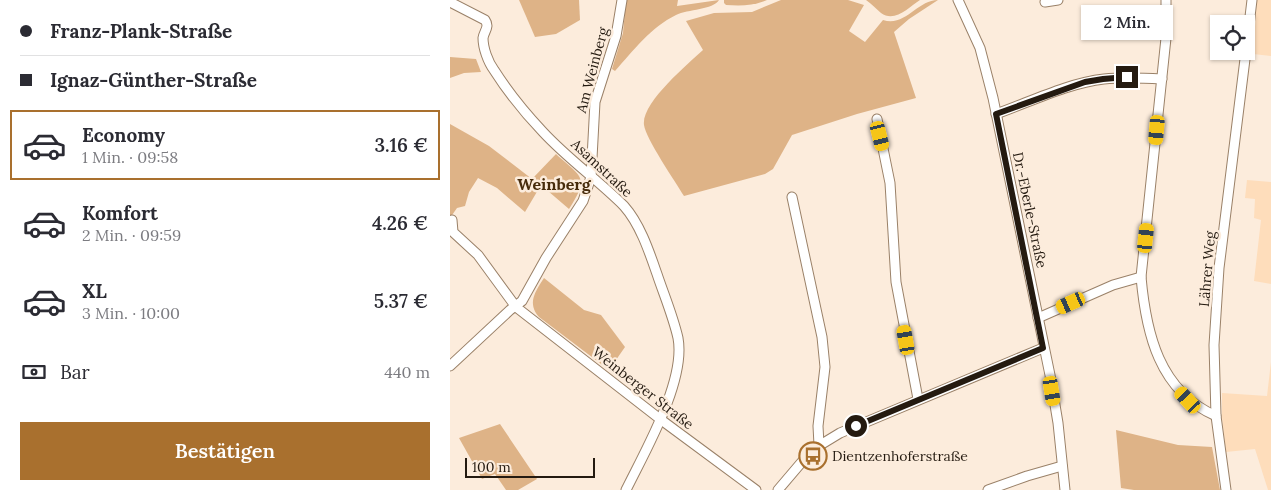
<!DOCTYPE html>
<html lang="de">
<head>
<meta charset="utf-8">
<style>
  body { margin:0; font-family:Lora,serif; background:#f7f7f7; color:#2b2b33; height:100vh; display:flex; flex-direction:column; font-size:19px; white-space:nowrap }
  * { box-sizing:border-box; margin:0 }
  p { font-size:16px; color:#7c7c81 }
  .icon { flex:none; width:28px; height:28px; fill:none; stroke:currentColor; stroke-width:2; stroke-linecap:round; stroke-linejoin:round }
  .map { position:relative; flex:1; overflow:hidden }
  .panel { display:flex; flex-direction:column; background:#fff; width:450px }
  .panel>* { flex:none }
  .hud { display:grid; align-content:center; height:110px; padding:0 20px; background:#fff }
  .buttons { position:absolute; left:760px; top:15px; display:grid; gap:10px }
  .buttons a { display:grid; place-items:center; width:45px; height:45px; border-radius:0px; background:#fff; box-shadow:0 1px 4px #0004; font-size:25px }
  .scale { position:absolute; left:15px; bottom:12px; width:130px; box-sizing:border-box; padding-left:5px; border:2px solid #241a10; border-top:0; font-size:14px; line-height:18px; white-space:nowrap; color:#241a10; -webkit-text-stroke:4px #fcecdc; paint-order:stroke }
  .end { position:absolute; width:22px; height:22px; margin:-11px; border:6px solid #241a10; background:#fff; box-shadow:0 0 0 2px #fff }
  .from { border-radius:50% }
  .bubble { position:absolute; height:35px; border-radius:0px; background:#fff; box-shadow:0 1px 4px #0004; font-size:16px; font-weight:600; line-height:35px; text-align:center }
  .car { position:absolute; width:15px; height:30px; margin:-15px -8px; border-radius:6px; box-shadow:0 0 4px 1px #0007; background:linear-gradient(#f5c518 24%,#345 0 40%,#f5c518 0 76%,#345 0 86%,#f5c518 0) }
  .hud b { display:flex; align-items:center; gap:18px; height:48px; font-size:19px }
  .hud b+b { border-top:1px solid #e1e1e2 }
  .hud i { width:12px; height:12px; background:#2b2b33 }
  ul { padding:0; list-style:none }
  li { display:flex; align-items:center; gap:15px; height:70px; margin:0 10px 8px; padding:0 10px; border:2px solid transparent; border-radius:0px }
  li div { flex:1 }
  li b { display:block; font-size:19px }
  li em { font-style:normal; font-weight:600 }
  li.selected { border-color:#a9702e }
  li>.icon { width:45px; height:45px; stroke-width:1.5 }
  .pay { display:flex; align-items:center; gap:12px; height:55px; padding:0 20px; font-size:19px }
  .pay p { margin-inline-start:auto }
  .cta { display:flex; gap:10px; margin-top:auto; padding:10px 20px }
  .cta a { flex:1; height:58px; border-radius:0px; background:#a9702e; color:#fff; font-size:20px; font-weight:600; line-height:58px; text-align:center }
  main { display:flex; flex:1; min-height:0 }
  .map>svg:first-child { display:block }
  .built { fill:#feddbb }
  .green { fill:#deb387 }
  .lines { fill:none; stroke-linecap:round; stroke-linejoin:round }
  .minor-casing { stroke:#9a8168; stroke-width:11 }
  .minor { stroke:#fff; stroke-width:9 }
  .route { stroke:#241a10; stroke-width:6 }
  .labels { text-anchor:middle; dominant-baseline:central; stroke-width:5; stroke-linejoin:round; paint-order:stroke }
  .street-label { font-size:14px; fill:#241a10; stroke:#fcecdc }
  .poi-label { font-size:14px; fill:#241a10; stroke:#fcecdc; text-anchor:start }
  .quarter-label { font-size:16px; font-weight:bold; fill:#472c0c; stroke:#fcecdc }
</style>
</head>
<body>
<main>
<section class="panel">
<div class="hud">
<b><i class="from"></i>Franz-Plank-Straße</b>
<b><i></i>Ignaz-Günther-Straße</b>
</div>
<ul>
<li class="selected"><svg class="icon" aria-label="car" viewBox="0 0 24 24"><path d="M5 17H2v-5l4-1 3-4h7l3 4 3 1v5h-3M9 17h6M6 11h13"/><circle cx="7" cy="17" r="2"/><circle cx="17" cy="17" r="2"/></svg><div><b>Economy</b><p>1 Min. · 09:58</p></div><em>3.16 €</em></li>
<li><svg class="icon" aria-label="car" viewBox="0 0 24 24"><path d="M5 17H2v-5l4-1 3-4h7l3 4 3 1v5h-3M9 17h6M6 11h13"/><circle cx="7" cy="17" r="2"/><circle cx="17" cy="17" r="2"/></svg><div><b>Komfort</b><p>2 Min. · 09:59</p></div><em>4.26 €</em></li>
<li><svg class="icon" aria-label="car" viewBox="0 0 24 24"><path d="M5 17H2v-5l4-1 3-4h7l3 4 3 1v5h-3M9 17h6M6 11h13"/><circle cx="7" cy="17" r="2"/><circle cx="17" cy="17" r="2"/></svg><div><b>XL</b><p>3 Min. · 10:00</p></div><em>5.37 €</em></li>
</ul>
<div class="pay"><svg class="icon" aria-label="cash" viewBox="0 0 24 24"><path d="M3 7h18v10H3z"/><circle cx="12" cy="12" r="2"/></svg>Bar<p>440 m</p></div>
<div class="cta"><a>Bestätigen</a></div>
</section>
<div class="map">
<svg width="821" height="490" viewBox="0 0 821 490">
  <rect width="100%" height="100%" fill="#fcecdc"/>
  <g class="built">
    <path d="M807 0H821V56L803 54Z"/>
    <path d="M797 180 821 182V284L804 281 811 220 804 218 805 199 795 198Z"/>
    <path d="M821 362V490H818L805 449 776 452 772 417V393L817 396Z"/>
  </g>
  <g class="green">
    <path d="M69 0H129L130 20 106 34 85 37Z"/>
    <path d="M176 0H228L227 6 269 0C263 10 238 9 226 15 201 27 183 51 165 71L162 69 173 33Z"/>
    <path d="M274 0H317C304 6 290 6 276 5L274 3Z"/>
    <path d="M331 0H398L414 5 399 31 415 42 433 20C456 27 467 0 488 0L459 19 444 32 466 98 407 114 342 135 323 169 315 174 234 196C225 181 196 139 194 125 191 103 238 64 253 50L236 21 264 13 302 12Z"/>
    <path d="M416 0H470C459 7 445 23 431 13 426 9 422 4 416 0Z"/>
    <path d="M0 57 26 59 31 72 14 73 0 78Z"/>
    <path d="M0 124 39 146 82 179 106 154C132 178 140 176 119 209L91 185 75 212 47 188 28 178 19 192 15 206 7 208 0 218Z"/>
    <path d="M94 278 134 310 151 315 175 347 159 370 89 317C77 303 85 292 94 278Z"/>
    <path d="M50 424 87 479 68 490H56L45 474 32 479 9 438Z"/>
    <path d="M666 430 728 445 762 447 770 490H684L671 488Z"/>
  </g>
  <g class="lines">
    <g class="minor-casing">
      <g id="minor">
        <path d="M508 0 530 48 543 98 600 375 608 423 615 490"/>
        <path d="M716 0V38L691 277C696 333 709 391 766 416"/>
        <path d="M0 2 35 20C40 27 34 31 33 38 33 48 38 62 44 70 58 92 75 113 93 132 118 159 148 180 174 206 190 224 199 251 207 274 214 295 223 316 228 338 236 381 195 451 176 490"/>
        <path d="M595 2 608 0"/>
        <path d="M796 50 802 0"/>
        <path d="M546 114C580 102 618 83 654 79 673 77 693 78 712 79"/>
        <path d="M427 119 440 183 446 282 468 399"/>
        <path d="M342 197 372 337 375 367 368 426 369 445"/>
        <path d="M2 220 3 232 28 255 66 307 210 419 306 490"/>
        <path d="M588 318 663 285 691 277"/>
        <path d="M0 366 60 310 72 301 96 258 133 201 141 177 145 102 166 36 172 0"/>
        <path d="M328 490 362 450 390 433 593 348"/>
        <path d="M538 490 577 476 612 466"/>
        <path d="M776 490 766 416 764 345 769 268 796 51"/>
      </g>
    </g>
    <use href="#minor" class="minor"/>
  </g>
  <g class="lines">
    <path class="route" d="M406 426 593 348 546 114 635 82 653 79 677 77"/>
  </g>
  <defs>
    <g id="bus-ring" transform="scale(1.4375)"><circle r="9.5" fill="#fcecdc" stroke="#a9702e" stroke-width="1.5"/><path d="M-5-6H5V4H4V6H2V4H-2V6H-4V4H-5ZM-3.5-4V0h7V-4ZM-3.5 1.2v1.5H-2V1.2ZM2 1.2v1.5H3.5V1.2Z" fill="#a9702e"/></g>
  </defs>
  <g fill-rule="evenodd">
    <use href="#bus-ring" x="363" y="456"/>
  </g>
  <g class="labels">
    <g class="street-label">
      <text transform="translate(142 70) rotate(-75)">Am Weinberg</text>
      <text transform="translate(152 168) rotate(43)">Asamstraße</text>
      <text transform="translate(580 210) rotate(78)">Dr.-Eberle-Straße</text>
      <text transform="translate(757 269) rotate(-85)">Lährer Weg</text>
      <text transform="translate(193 388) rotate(38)">Weinberger Straße</text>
    </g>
    <g class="poi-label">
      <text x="382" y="456">Dientzenhoferstraße</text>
    </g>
    <g class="quarter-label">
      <text x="104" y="184">Weinberg</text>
    </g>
  </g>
</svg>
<div class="buttons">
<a><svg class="icon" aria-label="locate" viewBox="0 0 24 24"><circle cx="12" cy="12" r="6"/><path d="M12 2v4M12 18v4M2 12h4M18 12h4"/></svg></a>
</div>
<div class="scale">100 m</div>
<i class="end from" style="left:406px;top:426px"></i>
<i class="end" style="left:677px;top:77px"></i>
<div class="bubble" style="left:631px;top:5px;width:92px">2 Min.</div>
<i class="car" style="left:707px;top:130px;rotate:185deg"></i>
<i class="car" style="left:430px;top:136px;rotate:166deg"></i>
<i class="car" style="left:696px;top:238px;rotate:6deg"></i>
<i class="car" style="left:621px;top:303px;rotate:246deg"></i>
<i class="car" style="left:456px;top:340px;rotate:350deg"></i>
<i class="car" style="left:602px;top:391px;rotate:171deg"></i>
<i class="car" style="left:738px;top:400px;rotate:317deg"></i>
</div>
</main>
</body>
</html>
